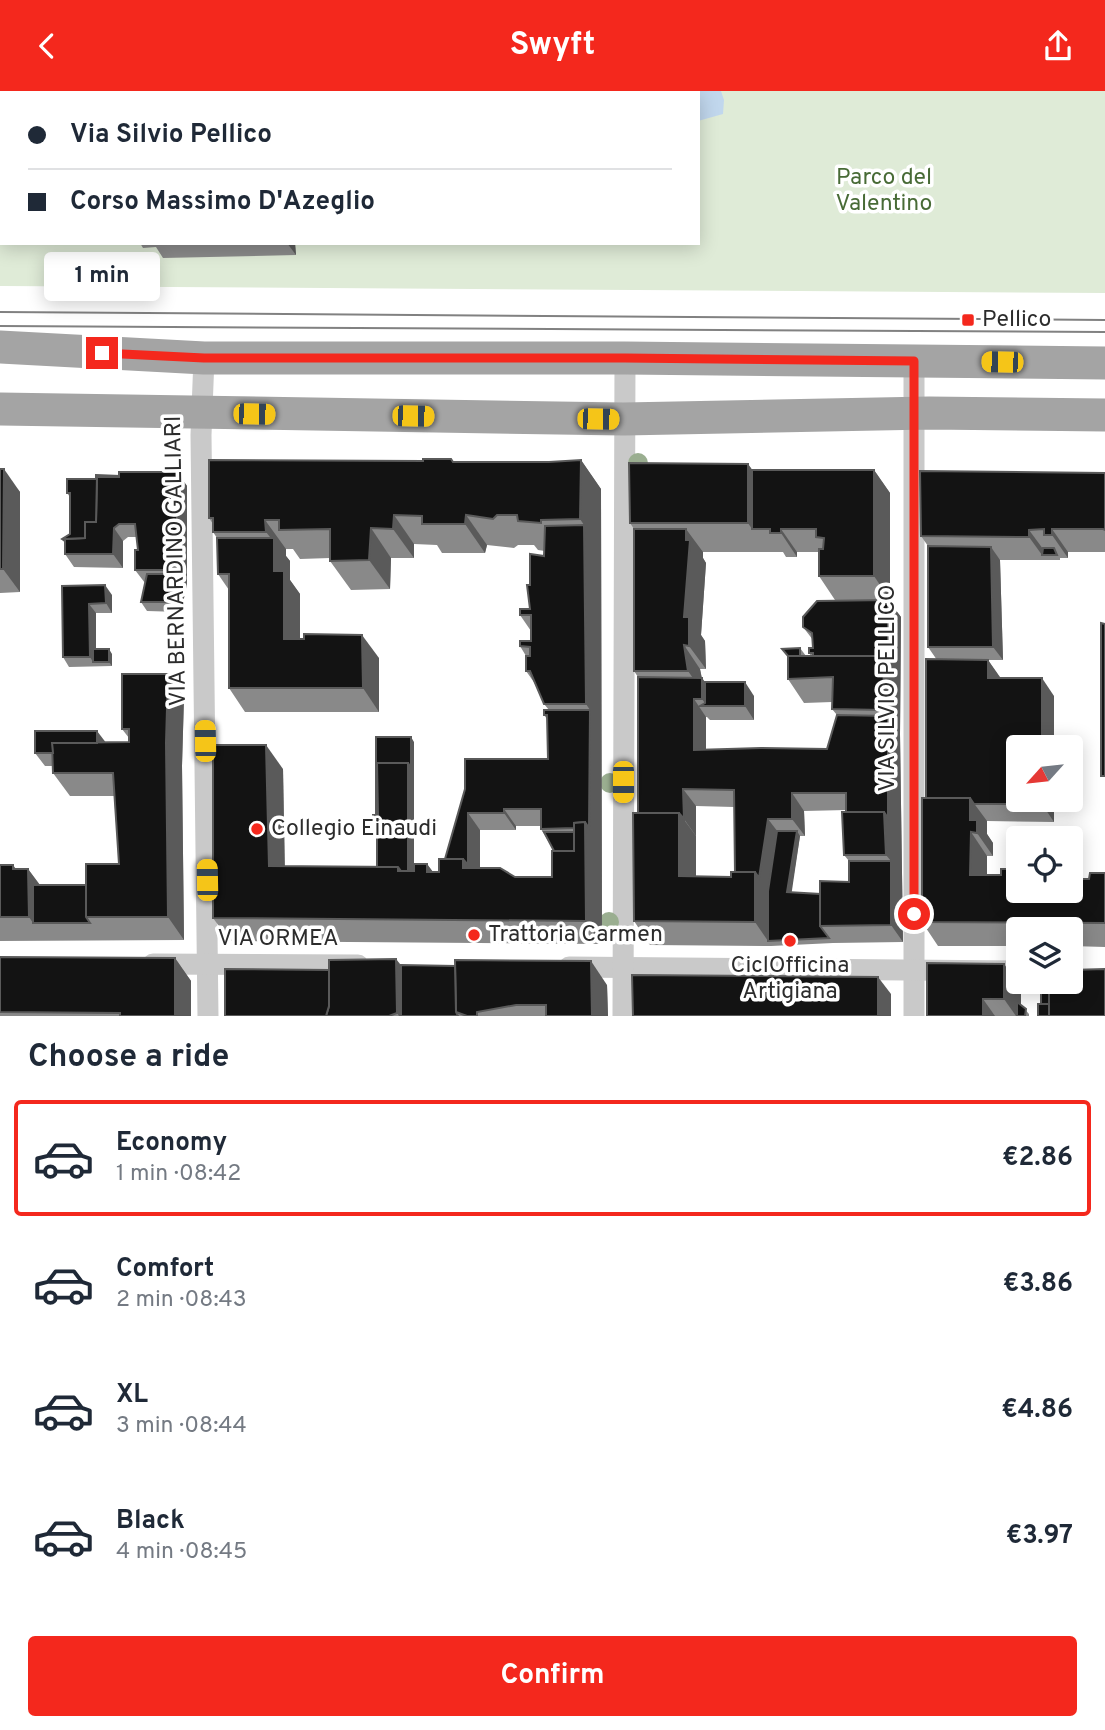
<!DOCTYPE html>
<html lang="en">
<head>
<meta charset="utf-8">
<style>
  body { margin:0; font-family:Overpass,sans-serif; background:#f2f2f3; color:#1f2937; height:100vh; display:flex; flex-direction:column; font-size:26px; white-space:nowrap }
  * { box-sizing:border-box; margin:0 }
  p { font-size:23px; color:#747a83 }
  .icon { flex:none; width:38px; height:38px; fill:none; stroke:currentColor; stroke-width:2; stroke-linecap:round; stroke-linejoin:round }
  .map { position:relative; height:925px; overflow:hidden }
  .drawer { display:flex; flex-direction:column; background:#fff; flex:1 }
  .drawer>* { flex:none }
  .hud { position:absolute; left:0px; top:0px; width:700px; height:154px; box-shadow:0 4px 18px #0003; display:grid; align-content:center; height:154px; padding:0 28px; background:#fff }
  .needle { width:46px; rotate:243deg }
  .controls { position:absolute; left:1006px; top:644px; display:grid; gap:14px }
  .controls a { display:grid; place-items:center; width:77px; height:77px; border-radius:7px; background:#fff; box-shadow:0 4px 18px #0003; font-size:35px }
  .end { position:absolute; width:32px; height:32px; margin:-16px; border:9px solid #f4281d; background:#fff; box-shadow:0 0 0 4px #fff }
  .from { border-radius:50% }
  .bubble { position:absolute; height:49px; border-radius:7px; background:#fff; box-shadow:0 4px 18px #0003; font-size:23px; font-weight:700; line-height:49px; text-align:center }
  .car { position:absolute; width:21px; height:42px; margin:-21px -10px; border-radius:9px; box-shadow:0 0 5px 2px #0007; background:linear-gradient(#f5c518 24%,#345 0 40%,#f5c518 0 76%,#345 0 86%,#f5c518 0) }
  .hud b { display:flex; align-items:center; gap:24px; height:66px; font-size:26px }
  .hud b+b { border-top:2px solid #e0e1e3 }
  .hud i { width:18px; height:18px; background:#1f2937 }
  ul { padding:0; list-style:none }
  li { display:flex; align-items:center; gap:21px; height:116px; margin:0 14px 10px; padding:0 14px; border:4px solid transparent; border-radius:7px }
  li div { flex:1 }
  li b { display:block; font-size:26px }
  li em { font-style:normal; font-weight:700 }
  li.current { border-color:#f4281d }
  li>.icon { width:63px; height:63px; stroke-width:1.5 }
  h2 { padding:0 28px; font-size:32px; line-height:84px }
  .action { display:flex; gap:14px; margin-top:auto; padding:14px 28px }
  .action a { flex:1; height:80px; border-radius:7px; background:#f4281d; color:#fff; font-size:28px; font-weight:700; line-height:80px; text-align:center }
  header { display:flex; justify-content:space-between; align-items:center; height:91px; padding:0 28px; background:#f4281d; color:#fff; font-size:32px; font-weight:700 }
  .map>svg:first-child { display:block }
  .green { fill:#dfebd7; fill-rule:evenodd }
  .water { fill:#c1d7ed }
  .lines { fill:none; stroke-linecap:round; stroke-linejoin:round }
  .street { stroke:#c9c9c9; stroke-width:21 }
  .primary { stroke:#a4a4a4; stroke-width:33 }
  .tram { stroke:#818181; stroke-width:2 }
  .tree { fill:#9aae90 }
  .wall { fill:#898989; fill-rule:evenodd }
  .shaded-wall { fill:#5a5a5a }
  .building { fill:#131313; stroke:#5a5a5a; stroke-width:2 }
  .route { stroke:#f4281d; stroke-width:9 }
  .poi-dot { fill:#f4281d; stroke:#fff; stroke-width:2.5 }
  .labels { text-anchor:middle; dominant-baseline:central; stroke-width:7; stroke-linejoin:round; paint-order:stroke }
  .park-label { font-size:23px; fill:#486b36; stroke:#fff }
  .poi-label { font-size:23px; fill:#2c2c2c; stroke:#fff; text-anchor:start }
  .street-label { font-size:23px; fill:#2c2c2c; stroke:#fff }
</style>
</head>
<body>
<header><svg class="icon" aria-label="back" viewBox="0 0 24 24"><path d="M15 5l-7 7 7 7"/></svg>Swyft<svg class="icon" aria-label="share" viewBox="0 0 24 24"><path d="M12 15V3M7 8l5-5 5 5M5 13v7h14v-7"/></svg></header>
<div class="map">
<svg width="1105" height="925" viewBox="0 0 1105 925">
  <rect width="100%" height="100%" fill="#fff"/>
  <path class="green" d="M0 0H1105V202L0 195ZM2 2H698V152H2Z"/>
  <path class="water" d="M653 0H721L724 9 723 23 698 30V2H653Z"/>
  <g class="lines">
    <g class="street">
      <path d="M204 267 201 344 208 925"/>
      <path d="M914 270V925"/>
      <path d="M153 873 358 874"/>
      <path d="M569 876 1018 880"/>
      <path d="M623 925 625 267"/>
    </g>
    <g class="primary">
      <path d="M0 256 204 267H625L1105 272"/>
      <path d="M0 318 624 328 929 322 1105 324"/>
    </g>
    <g class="tram">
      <path d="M0 221 1105 229"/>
      <path d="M0 235 1105 241"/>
    </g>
  </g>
  <g class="tree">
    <circle cx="638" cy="372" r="10"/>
    <circle cx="610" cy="692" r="10"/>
    <circle cx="609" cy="831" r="10"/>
  </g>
  <g class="wall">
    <path d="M140 152H295L296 164 163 167 156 156 143 157Z"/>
    <path d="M581 369 601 398 602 853 230 850 213 827 283 678 285 775 377 776V746L373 741 376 724 414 651V773H427L433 781H439L445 768 465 698 548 668 547 628 544 624 549 619 544 613 536 594 526 580V565L520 555 531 550V540L520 524 530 518V494L544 465 545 460 538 459 534 454H518L514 457 487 454 485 462H442L437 454 414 453V467H391L390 498 351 499 330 470V467L300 468 293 458H286V465L290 470V489L300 503V548L379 567V621H245L229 597V499L218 483 217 447 213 441V433L209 427 453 371H549ZM516 735H541V738L554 760 552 786H515L480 777V739H516Z"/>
    <path d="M748 373 752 379H874L890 402V509H835L819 485V461H797V466H786L783 461H703V467L706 472 701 544 705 550 706 578H700L702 587 705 591 754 605V629H710L707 626H706V658H827L837 624 832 618V611L804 612 788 588 800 557 806 565H811L809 562 813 557V549L803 536 888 509 901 526 900 643 903 851 833 852 771 855 650 854 634 830 638 722V586L634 580V438L630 432ZM696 715 734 716 735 781 731 786H696ZM846 719 844 764 849 770V791L820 803 791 801 800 745H805L804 720Z"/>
    <path d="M0 378 20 401V501L0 502Z"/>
    <path d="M177 381 187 395V493L181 521 147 520 141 511 145 492 135 479 138 459 136 446H128L123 450V477L74 476 65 463V452L62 448 70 443V406L67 402 96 388 119 385Z"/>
    <path d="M1105 382V461H1068V467H1060V469H1000L1003 569H988L1000 587 1054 605V731L987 730V743L993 752V765H987V784H1001L1015 778 1018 783V800L1078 782 1083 788H1089L1105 782V856L1071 855V838H1018V855H938L922 831 926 707 937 569 928 556V455L921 445Z"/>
    <path d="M62 495 112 504V522H96V558L112 563V575L69 576 63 566Z"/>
    <path d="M184 606 182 675 184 849 0 850V774L16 778H28L40 794H86L119 773 114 705H70L53 682V675H45L35 662 106 652 129 651V647L122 638Z"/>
    <path d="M0 866 175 867 191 890V925H0Z"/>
    <path d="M396 868 401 874 607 894 608 925H225L329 879Z"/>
    <path d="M1021 896V914L1029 923V925H927Z"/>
  </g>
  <g class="shaded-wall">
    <path d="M287 152H295L296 164Z"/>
    <path d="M581 369 601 398 602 853 586 830 585 731 590 619 586 613 584 434 580 428Z"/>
    <path d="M748 373 769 402 752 438 748 432Z"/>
    <path d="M4 378 20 401V501L3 478Z"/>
    <path d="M874 379 890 402V509L874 485Z"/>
    <path d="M177 381 187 395V493L177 479Z"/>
    <path d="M394 424 414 453V467L393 438Z"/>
    <path d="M466 424 487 454 485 462 465 433Z"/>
    <path d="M265 429 286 458V465L290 470V489L300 503V571L284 548 274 480V451L266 441Z"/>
    <path d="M114 437 123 450V477L113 463Z"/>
    <path d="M371 437 391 467 390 498 369 469Z"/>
    <path d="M686 438 703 461V467L706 472 701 544 705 550 706 578 689 555 684 526Z"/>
    <path d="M781 438 797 461V466L781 442Z"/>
    <path d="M1052 438 1068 461V467L1052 444Z"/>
    <path d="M1029 439 1046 462 1042 464 1029 446Z"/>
    <path d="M991 456 1000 469 1003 569 993 556Z"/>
    <path d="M180 483 187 493 181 521 174 511Z"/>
    <path d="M105 494 112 504V522L106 512Z"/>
    <path d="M888 509 901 526 900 643 903 851 891 834V770L886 764 884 721 888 625 883 619 884 565Z"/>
    <path d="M89 513 96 522V571H93L90 566Z"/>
    <path d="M362 544 379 567V621L363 597Z"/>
    <path d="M684 554 700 578 702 589V587L714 604 707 615 702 608V600L688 580Z"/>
    <path d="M109 558 112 563V575L109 571Z"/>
    <path d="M988 569 1000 586 988 587Z"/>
    <path d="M168 583 184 606 182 675 184 849 168 826 166 652Z"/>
    <path d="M1042 587 1054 605V656H1042Z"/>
    <path d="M745 591 754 605V629L745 615Z"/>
    <path d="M694 608 706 626V676L694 659Z"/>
    <path d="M97 640 107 653 97 662Z"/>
    <path d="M411 646 414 651V803L398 780Z"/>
    <path d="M266 654 283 678 285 798 269 775Z"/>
    <path d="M683 698 696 715V745L684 728Z"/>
    <path d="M792 702 804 720 805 745 792 728Z"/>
    <path d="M970 707 987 730V743L993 752V765L977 742 970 729Z"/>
    <path d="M1042 709H1054V731L1042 713Z"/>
    <path d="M504 718 516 735V739L504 722Z"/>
    <path d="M468 722 480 739V801L463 777Z"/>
    <path d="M679 722 696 745V809L679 785Z"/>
    <path d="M768 728 781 745 768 850 755 831V781Z"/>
    <path d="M797 740 800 745 791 806 787 801Z"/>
    <path d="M971 741 987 765V807L970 784Z"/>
    <path d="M427 773 444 796 427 781Z"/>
    <path d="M13 774 29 796 28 778 45 801 33 832 29 826 13 778Z"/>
    <path d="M175 867 191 890V925H175Z"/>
    <path d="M396 868 413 892V925H399L397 922Z"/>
    <path d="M591 870 607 894 608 925H592Z"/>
    <path d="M1004 873 1021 896V925H1016L1004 908Z"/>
    <path d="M878 886 891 903V925H878Z"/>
    <path d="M983 908 995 925H983Z"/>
  </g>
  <g class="building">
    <path d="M423 368H451L453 371H549L581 369 580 428 541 429V432L518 430 517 424H497L493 428 466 424 465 433H422V425L394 424 393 438 371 437 369 469 330 470V438L279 439V429H265L266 441H213V427H209V369L423 370Z"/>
    <path d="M629 372 748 373V432H630Z"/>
    <path d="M0 378H4L3 478H0Z"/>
    <path d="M752 379H874V485H819V458H823L824 447 816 446V438H781V442H770V438H752Z"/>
    <path d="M920 380 1105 382V439L1103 438H1052V444H1044V438L1029 439V446L921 445Z"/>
    <path d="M119 381H177V479H135V459H138L135 433H119L114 437 113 463H65V448L85 447V431H96L97 386H119Z"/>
    <path d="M96 384 119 385V386H97L96 431H85V447L65 448V450L62 448 70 443V402H67V388H96Z"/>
    <path d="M584 434 586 613H544L530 580H526V565H530V556L520 555V550H531V524H520V518H530L527 494H530V463L544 465 545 435Z"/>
    <path d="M634 438H686V449H690L684 526H689V555L684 554 688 580H634Z"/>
    <path d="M217 447H274V480H284V548H304V543L362 544 363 597H229V483H218Z"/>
    <path d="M928 455 991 456 993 556H928Z"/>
    <path d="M1043 457H1054L1057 464H1042Z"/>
    <path d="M147 483H180L174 511H141Z"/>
    <path d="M105 494 106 512 89 513 90 566H63L62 495Z"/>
    <path d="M888 509V571L884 565H788L782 558 800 557V565H813V562H809V557H813L812 542 803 536V526L817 510Z"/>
    <path d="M1101 532 1105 533V685H1101Z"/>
    <rect x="93" y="558" width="16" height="13"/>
    <path d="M788 565H884L883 619 832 618 833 586 788 588Z"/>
    <path d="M926 568 988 569V587H1042V656H1018V709H1042V713H974L970 707H926Z"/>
    <path d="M122 583H168L166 652 168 826H86V773H119L113 682H53L52 652 129 651V638H122Z"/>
    <path d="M638 586 702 587V608H694V659L761 657 827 658 837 624 888 625V727L884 721H846V702H792V728H768L759 787 755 781H735L734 699 683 698 684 728 679 722H638Z"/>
    <path d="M705 591H745V615H700L705 612Z"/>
    <path d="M544 619H590L589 737 585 731 574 732V737L541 738V718H504V722H468V774L463 768H445L465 698V668H548L547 624H544Z"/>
    <path d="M35 640H97V652H52L53 662H35Z"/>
    <path d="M376 646H411V677L408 672H377L378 724H376Z"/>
    <path d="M213 654H266L269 775 398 776V780H414V773H427V781H439V768H463V777H500L515 786H552V760H574V732L585 731 586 830 213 827Z"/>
    <path d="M377 672H408V780H401L398 776H377V741H373V724H378Z"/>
    <path d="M922 707H970V729H977V742L971 741 970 784H1001V778H1015V784H1018V800H1071V782H1078V788H1089L1090 782H1105V832L922 831Z"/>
    <path d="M842 721H884L886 764H844Z"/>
    <path d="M633 722H679V785L731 786V781H755V831L634 830Z"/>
    <path d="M777 740H797L787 801 820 803V835L829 847 768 850V800Z"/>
    <path d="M544 741H574V760H554Z"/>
    <path d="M849 770H891V834L820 835V790L849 791Z"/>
    <path d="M0 774H13V778H28L29 826H0Z"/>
    <path d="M33 794H86V826L90 832H33Z"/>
    <path d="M0 866 175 867V925H120V922L0 921Z"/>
    <path d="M396 868 397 922 389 925H326L329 915V869Z"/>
    <path d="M455 869 591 870 592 925H546V914H516L477 921V925H467L456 921Z"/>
    <path d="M927 872 1004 873V908H983V925H927Z"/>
    <path d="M401 874 455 875 456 921 458 925H401Z"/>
    <path d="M225 878 329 879V915L326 925H225Z"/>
    <path d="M1105 878V925H1049V891H1071V879Z"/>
    <path d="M632 884 878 886V925H633Z"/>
    <rect x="1041" y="891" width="8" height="22"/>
    <path d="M1017 911 1026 918 1025 925H1017Z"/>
    <rect x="1038" y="913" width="11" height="12"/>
  </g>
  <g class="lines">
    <path class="route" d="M102 262 204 267H625L914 270V823"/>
  </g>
  <g class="poi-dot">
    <rect x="961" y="222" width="14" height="14" rx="3.5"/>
    <circle cx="257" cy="738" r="7"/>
    <circle cx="474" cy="844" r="7"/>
    <circle cx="790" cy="850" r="7"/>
  </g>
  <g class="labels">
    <g class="park-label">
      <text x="884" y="87">Parco del<tspan x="884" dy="26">Valentino</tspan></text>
    </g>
    <g class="poi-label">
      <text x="982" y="229">Pellico</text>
      <text x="271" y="738">Collegio Einaudi</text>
      <text x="488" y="844">Trattoria Carmen</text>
      <text x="790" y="875" text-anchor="middle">CiclOfficina<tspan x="790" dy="26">Artigiana</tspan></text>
    </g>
    <g class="street-label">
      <text transform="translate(177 470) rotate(-91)">VIA BERNARDINO GALLIARI</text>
      <text transform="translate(888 597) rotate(-90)">VIA SILVIO PELLICO</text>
      <text x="278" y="848">VIA ORMEA</text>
    </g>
  </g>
</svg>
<div class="controls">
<a><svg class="needle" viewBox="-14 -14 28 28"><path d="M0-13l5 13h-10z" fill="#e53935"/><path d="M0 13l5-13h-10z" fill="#747a83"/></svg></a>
<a><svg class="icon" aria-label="locate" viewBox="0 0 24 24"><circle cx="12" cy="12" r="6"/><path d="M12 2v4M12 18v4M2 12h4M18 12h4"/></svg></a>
<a><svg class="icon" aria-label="layers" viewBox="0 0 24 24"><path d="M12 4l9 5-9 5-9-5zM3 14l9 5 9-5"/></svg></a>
</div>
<i class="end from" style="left:914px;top:823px"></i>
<i class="end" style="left:102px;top:262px"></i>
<div class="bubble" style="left:44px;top:161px;width:116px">1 min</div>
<i class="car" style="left:1002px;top:271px;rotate:271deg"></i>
<i class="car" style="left:254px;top:323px;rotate:91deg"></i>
<i class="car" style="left:413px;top:325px;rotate:91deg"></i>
<i class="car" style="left:598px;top:328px;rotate:91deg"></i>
<i class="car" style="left:205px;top:650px;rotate:359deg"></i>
<i class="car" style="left:623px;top:691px;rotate:180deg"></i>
<i class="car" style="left:207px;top:789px;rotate:359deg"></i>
<div class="hud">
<b><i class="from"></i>Via Silvio Pellico</b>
<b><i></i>Corso Massimo D'Azeglio</b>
</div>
</div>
<section class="drawer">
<h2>Choose a ride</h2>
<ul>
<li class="current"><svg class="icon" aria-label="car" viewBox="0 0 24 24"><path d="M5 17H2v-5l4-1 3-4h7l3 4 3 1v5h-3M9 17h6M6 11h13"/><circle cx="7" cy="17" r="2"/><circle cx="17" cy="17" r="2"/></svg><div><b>Economy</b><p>1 min · 08:42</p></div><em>€2.86</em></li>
<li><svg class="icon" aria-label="car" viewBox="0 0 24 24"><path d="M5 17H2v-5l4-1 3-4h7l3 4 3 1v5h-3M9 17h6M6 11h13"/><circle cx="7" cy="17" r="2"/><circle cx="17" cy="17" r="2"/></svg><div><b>Comfort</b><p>2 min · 08:43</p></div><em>€3.86</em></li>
<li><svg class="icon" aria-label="car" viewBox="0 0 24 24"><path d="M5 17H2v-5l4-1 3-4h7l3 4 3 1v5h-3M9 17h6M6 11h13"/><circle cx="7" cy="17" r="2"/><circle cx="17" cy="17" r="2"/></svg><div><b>XL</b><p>3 min · 08:44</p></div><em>€4.86</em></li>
<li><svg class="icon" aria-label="car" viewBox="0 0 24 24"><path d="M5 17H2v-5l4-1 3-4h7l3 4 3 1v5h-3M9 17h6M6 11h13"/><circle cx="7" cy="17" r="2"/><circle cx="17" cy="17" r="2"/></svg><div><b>Black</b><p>4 min · 08:45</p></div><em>€3.97</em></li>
</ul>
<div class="action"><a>Confirm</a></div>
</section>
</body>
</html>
